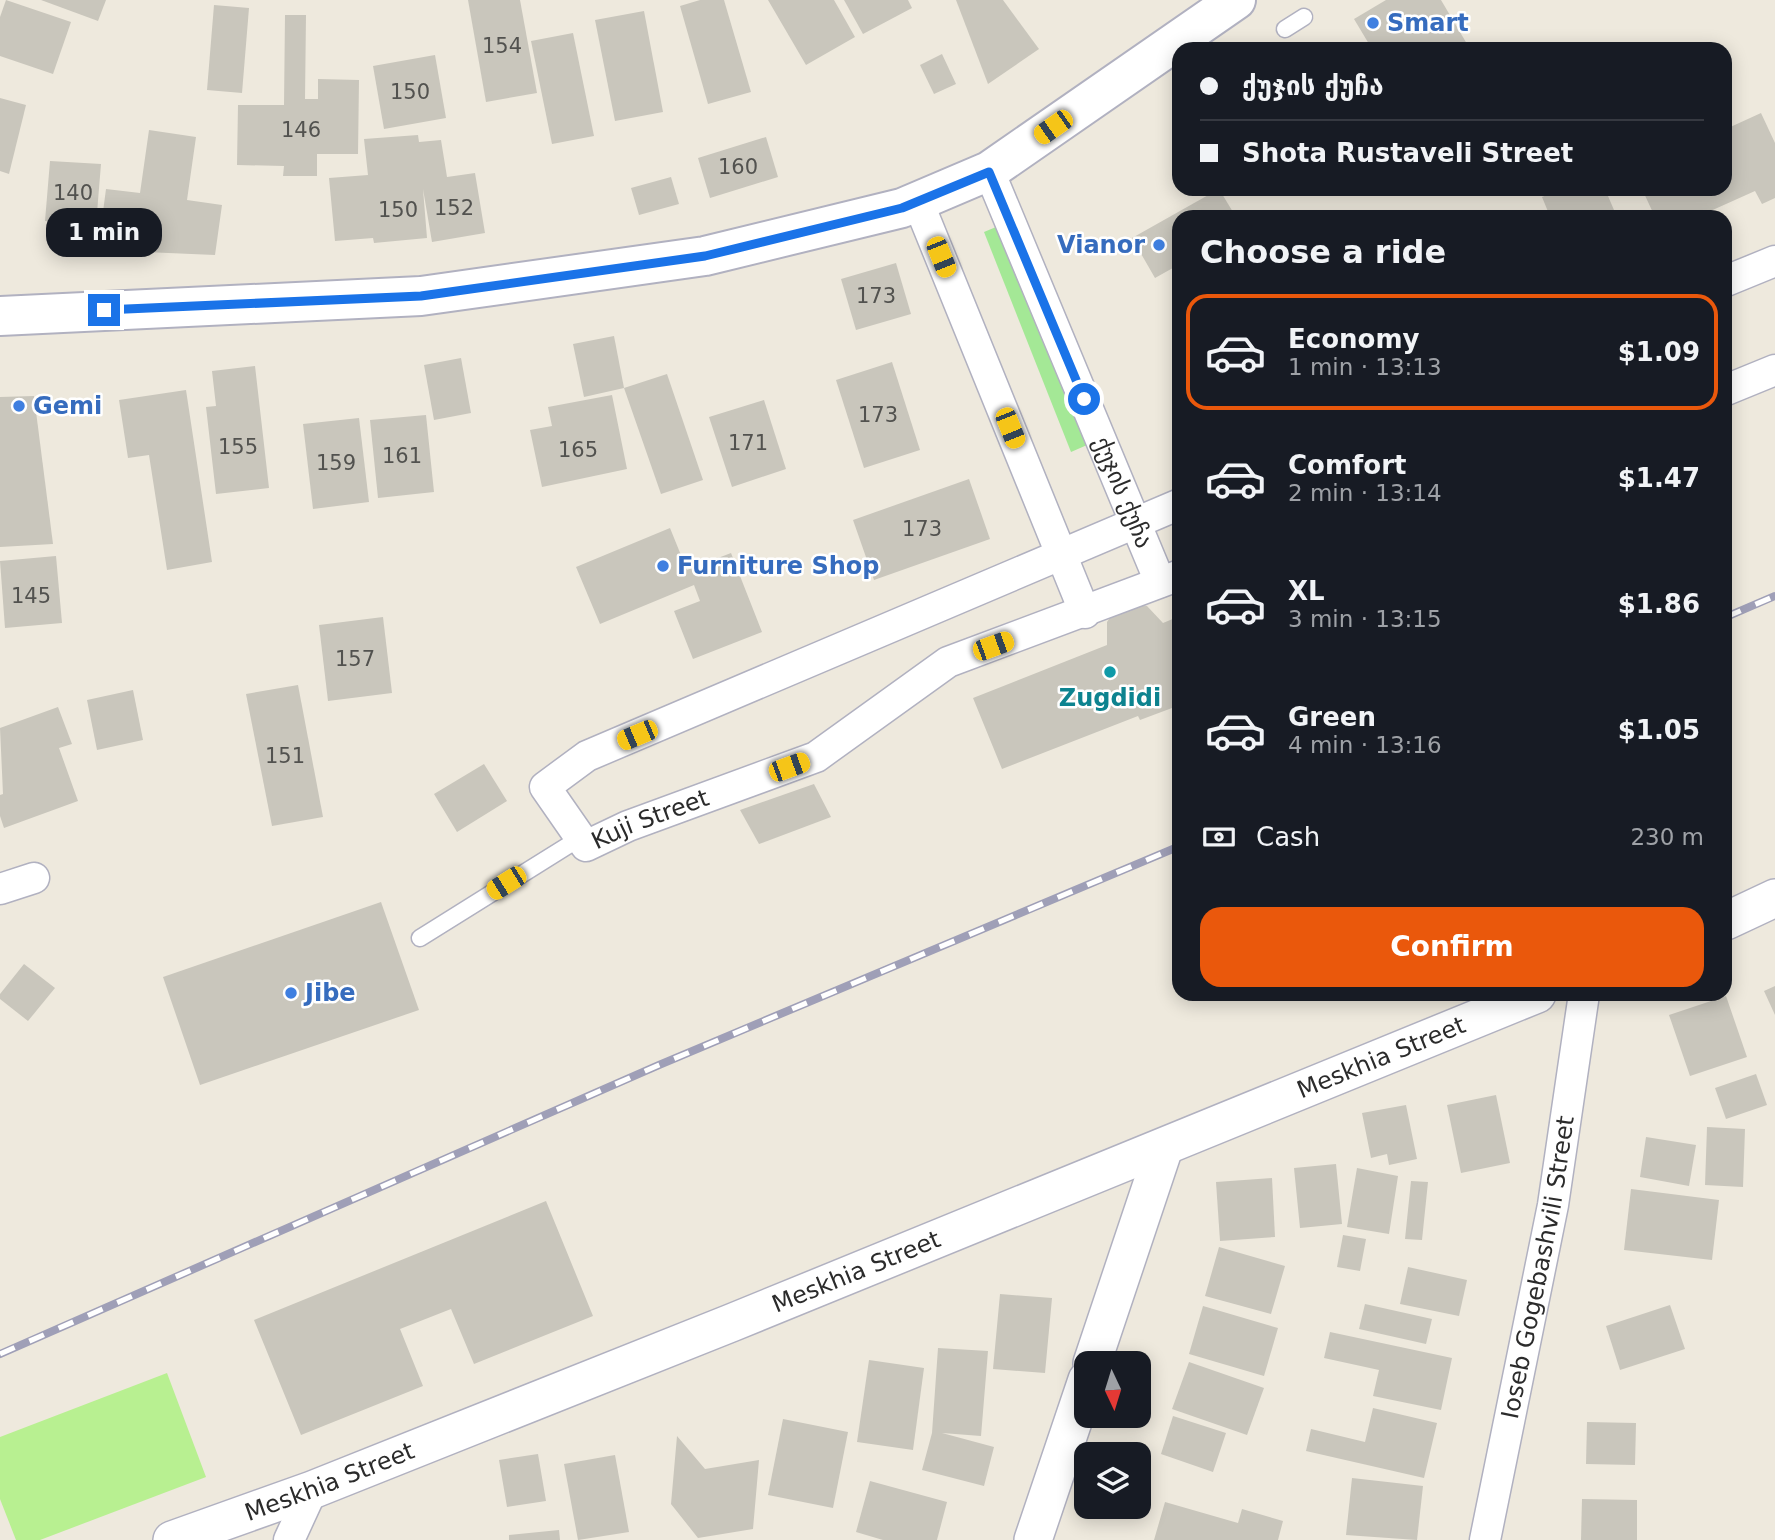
<!DOCTYPE html>
<html lang="en">
<head>
<meta charset="utf-8">
<style>
  body { margin:0; font-family:"DejaVu Sans","Noto Sans Georgian",sans-serif; background:#242831; color:#f1f3f6; height:100vh; display:flex; flex-direction:column; font-size:26px; white-space:nowrap }
  * { box-sizing:border-box; margin:0 }
  p { font-size:23px; color:#9ea1a6 }
  .icon { flex:none; width:38px; height:38px; fill:none; stroke:currentColor; stroke-width:2; stroke-linecap:round; stroke-linejoin:round }
  .map { position:relative; flex:1; overflow:hidden }
  .panel { position:absolute; left:1172px; top:210px; width:560px; height:791px; display:flex; flex-direction:column; background:#171b24; border-radius:21px; box-shadow:0 4px 18px #0003 }
  .panel>* { flex:none }
  .banner { position:absolute; left:1172px; top:42px; width:560px; height:154px; border-radius:21px; box-shadow:0 4px 18px #0003; display:grid; align-content:center; height:154px; padding:0 28px; background:#171b24 }
  .needle { width:46px; rotate:176deg }
  .fabs { position:absolute; left:1074px; top:1351px; display:grid; gap:14px }
  .fabs a { display:grid; place-items:center; width:77px; height:77px; border-radius:14px; background:#171b24; box-shadow:0 4px 18px #0003; font-size:35px }
  .end { position:absolute; width:32px; height:32px; margin:-16px; border:9px solid #1a73e8; background:#fff; box-shadow:0 0 0 4px #fff }
  .from { border-radius:50% }
  .bubble { position:absolute; height:49px; border-radius:21px; background:#171b24; box-shadow:0 4px 18px #0003; font-size:23px; font-weight:700; line-height:49px; text-align:center }
  .car { position:absolute; width:21px; height:42px; margin:-21px -10px; border-radius:9px; box-shadow:0 0 5px 2px #0007; background:linear-gradient(#f5c518 24%,#345 0 40%,#f5c518 0 76%,#345 0 86%,#f5c518 0) }
  .banner b { display:flex; align-items:center; gap:24px; height:66px; font-size:26px }
  .banner b+b { border-top:2px solid #363941 }
  .banner i { width:18px; height:18px; background:#f1f3f6 }
  ul { padding:0; list-style:none }
  li { display:flex; align-items:center; gap:21px; height:116px; margin:0 14px 10px; padding:0 14px; border:4px solid transparent; border-radius:21px }
  li div { flex:1 }
  li b { display:block; font-size:26px }
  li em { font-style:normal; font-weight:700 }
  li.active { border-color:#ea580c }
  li>.icon { width:63px; height:63px; stroke-width:1.5 }
  h2 { padding:0 28px; font-size:32px; line-height:84px }
  .pay { display:flex; align-items:center; gap:18px; height:77px; padding:0 28px; font-size:26px }
  .pay p { margin-inline-start:auto }
  .primary-button { display:flex; gap:14px; margin-top:auto; padding:14px 28px }
  .primary-button a { flex:1; height:80px; border-radius:21px; background:#ea580c; color:#fff; font-size:28px; font-weight:700; line-height:80px; text-align:center }
  .map>svg:first-child { display:block }
  .green { fill:#a4e896 }
  .pitch { fill:#b8f091 }
  .building { fill:#c9c6bc }
  .lines { fill:none; stroke-linecap:round; stroke-linejoin:round }
  .service-casing { stroke:#b1b1c0; stroke-width:19 }
  .minor-casing { stroke:#b1b1c0; stroke-width:33 }
  .tertiary-casing { stroke:#b1b1c0; stroke-width:40 }
  .secondary-casing { stroke:#b1b1c0; stroke-width:42 }
  .service { stroke:#fff; stroke-width:16 }
  .minor { stroke:#fff; stroke-width:30 }
  .tertiary { stroke:#fff; stroke-width:37 }
  .secondary { stroke:#fff; stroke-width:38 }
  .rail-casing { stroke:#9f9fb7; stroke-width:8 }
  .rail { stroke:#fff; stroke-width:5; stroke-dasharray:16; stroke-linecap:butt }
  .route { stroke:#1a73e8; stroke-width:9 }
  .shop-dot { fill:#3f7fe0; stroke:#fff; stroke-width:2.5 }
  .culture-dot { fill:#0f9aa8; stroke:#fff; stroke-width:2.5 }
  .labels { text-anchor:middle; dominant-baseline:central; stroke-width:5; stroke-linejoin:round; paint-order:stroke }
  .number-label { font-size:21px; fill:#52524f }
  .shop-label { font-size:24px; font-weight:bold; fill:#366cbe; stroke:#fff; text-anchor:start }
  .street-label { font-size:24px; fill:#2b2b2b; stroke:#fff }
  .culture-label { font-size:24px; font-weight:bold; fill:#0d838f; stroke:#fff }
</style>
</head>
<body>
<div class="map">
<svg width="1775" height="1540" viewBox="0 0 1775 1540">
  <rect width="100%" height="100%" fill="#eee9dd"/>
  <path class="green" d="M1008 222 1094 442 1071 452 984 232Z"/>
  <path class="pitch" d="M167 1373 206 1477 40 1540H16L0 1499V1437Z"/>
  <g class="building">
    <path d="M6 0 71 22 53 74 0 56V17Z"/>
    <path d="M41 0H106L98 21Z"/>
    <path d="M468 0H520L537 93 486 102Z"/>
    <path d="M700 0H724L751 92 708 104 680 6Z"/>
    <path d="M768 0H834L855 37 806 65Z"/>
    <path d="M844 0H908L912 8 863 34Z"/>
    <path d="M956 0H1003L1039 49 988 84Z"/>
    <path d="M1386 0H1441L1470 49H1372L1354 19Z"/>
    <path d="M214 5 249 8 242 93 207 90Z"/>
    <path d="M644 11 663 112 615 121 595 20Z"/>
    <path d="M285 15H306L305 99H318V79L359 80 358 154H317V176H283L284 166 237 165 238 105H284Z"/>
    <path d="M573 33 594 136 552 144 531 41Z"/>
    <path d="M942 54 956 84 934 94 920 65Z"/>
    <path d="M435 55 446 118 384 129 373 66Z"/>
    <path d="M0 98 26 105 9 174 0 171Z"/>
    <path d="M1761 113 1775 143V198L1762 204 1755 191 1706 213 1708 217H1655L1642 189H1726V129Z"/>
    <path d="M149 130 196 137 187 200 222 205 215 255 98 250 106 189 140 193Z"/>
    <path d="M418 135 419 142 441 140 447 177 475 173 485 233 432 242 423 189 427 238 374 243 373 238 335 241 329 178 368 175 364 139Z"/>
    <path d="M766 137 778 177 710 198 698 158Z"/>
    <path d="M50 161 101 164 96 225 45 221Z"/>
    <path d="M671 177 679 204 639 215 631 188Z"/>
    <path d="M1219 189 1236 217H1180V264L1155 278 1132 238Z"/>
    <path d="M1561 189H1605L1617 217H1541L1549 214 1542 197Z"/>
    <path d="M896 263 911 314 856 330 841 279Z"/>
    <path d="M614 336 624 388 584 397 573 344Z"/>
    <path d="M461 358 471 413 434 420 424 365Z"/>
    <path d="M892 362 920 450 864 468 836 380Z"/>
    <path d="M255 366 269 488 216 494 206 407 216 406 212 371Z"/>
    <path d="M667 374 703 480 661 494 624 388Z"/>
    <path d="M186 390 212 562 167 570 149 455 128 458 119 400Z"/>
    <path d="M612 395 627 469 542 487 530 430 552 426 548 407Z"/>
    <path d="M34 396 53 544 0 547V397Z"/>
    <path d="M764 400 786 469 732 487 709 417Z"/>
    <path d="M426 415 434 492 378 498 370 420Z"/>
    <path d="M359 418 369 502 313 509 303 424Z"/>
    <path d="M969 479 990 539 874 580 853 520Z"/>
    <path d="M670 528 687 570 731 553 762 632 693 659 674 611 700 601 694 585 600 624 576 567Z"/>
    <path d="M56 556 62 623 5 628 0 561Z"/>
    <path d="M1135 604 1147 606 1163 623 1180 616V705L1140 720 1138 716 1002 769 973 698 1107 645V622L1114 612Z"/>
    <path d="M383 617 392 693 328 701 319 625Z"/>
    <path d="M298 685 323 817 272 826 246 694Z"/>
    <path d="M133 690 143 740 97 750 87 700Z"/>
    <path d="M58 707 72 744 59 748 78 801 4 828 0 816V795L3 794 0 728Z"/>
    <path d="M484 764 507 801 457 832 434 794Z"/>
    <path d="M814 784 831 817 759 844 740 810Z"/>
    <path d="M381 902 419 1010 200 1085 163 977Z"/>
    <path d="M24 964 55 988 28 1021 0 999V994Z"/>
    <path d="M1775 986V1015L1764 991Z"/>
    <path d="M1726 996 1747 1057 1690 1076 1669 1015Z"/>
    <path d="M1756 1074 1767 1105 1726 1119 1715 1088Z"/>
    <path d="M1496 1095 1510 1163 1461 1173 1447 1105Z"/>
    <path d="M1406 1105 1417 1159 1389 1165 1387 1154 1371 1158 1362 1113Z"/>
    <path d="M1707 1127 1745 1129 1743 1187 1705 1185Z"/>
    <path d="M1646 1137 1696 1145 1689 1186 1640 1177Z"/>
    <path d="M1336 1164 1342 1224 1300 1228 1294 1168Z"/>
    <path d="M1357 1168 1398 1176 1389 1234 1347 1227Z"/>
    <path d="M1272 1178 1275 1237 1220 1241 1216 1182Z"/>
    <path d="M1411 1181 1428 1182 1422 1240 1405 1239Z"/>
    <path d="M1631 1189 1719 1200 1712 1260 1624 1250Z"/>
    <path d="M546 1201 593 1316 474 1364 451 1309 400 1329 423 1386 301 1435 254 1320Z"/>
    <path d="M1343 1235 1366 1239 1360 1271 1337 1267Z"/>
    <path d="M1219 1247 1285 1266 1271 1314 1205 1296Z"/>
    <path d="M1408 1267 1467 1280 1459 1316 1400 1304Z"/>
    <path d="M1000 1294 1052 1298 1045 1373 993 1369Z"/>
    <path d="M1365 1304 1432 1319 1426 1344 1359 1329Z"/>
    <path d="M1670 1305 1685 1349 1620 1370 1606 1326Z"/>
    <path d="M1203 1306 1278 1328 1264 1376 1189 1354Z"/>
    <path d="M1330 1332 1452 1358 1441 1410 1373 1396 1379 1370 1324 1358Z"/>
    <path d="M938 1348 988 1351 981 1436 942 1433 994 1447 984 1486 922 1470 932 1433Z"/>
    <path d="M869 1360 924 1368 913 1450 857 1442Z"/>
    <path d="M1189 1362 1264 1388 1247 1435 1172 1409Z"/>
    <path d="M1373 1408 1437 1423 1424 1478 1306 1451 1311 1429 1365 1442Z"/>
    <path d="M1173 1416 1226 1433 1213 1472 1161 1454Z"/>
    <path d="M783 1419 848 1432 833 1508 768 1495Z"/>
    <path d="M1587 1422 1636 1423 1635 1465 1586 1464Z"/>
    <path d="M677 1436 705 1469 759 1460 753 1529 698 1538 671 1504Z"/>
    <path d="M538 1454 546 1501 507 1507 499 1460Z"/>
    <path d="M615 1455 629 1532 578 1540 564 1464Z"/>
    <path d="M1352 1478 1423 1486 1417 1540 1346 1535Z"/>
    <path d="M870 1481 947 1502 937 1540H883L856 1532Z"/>
    <path d="M1582 1499 1637 1500V1540H1581Z"/>
    <path d="M1165 1502 1238 1523 1242 1509 1283 1521 1278 1540H1154Z"/>
    <path d="M559 1530 560 1540H509V1535Z"/>
  </g>
  <g class="lines">
    <g class="service-casing">
      <g id="service">
        <path d="M1285 29 1304 17"/>
        <path d="M420 938 580 838"/>
      </g>
    </g>
    <g class="minor-casing">
      <g id="minor">
        <path id="s1" d="M989 171 1160 582"/>
        <path d="M918 202 1085 613"/>
        <path d="M1726 281 1775 261"/>
        <path d="M1726 390 1775 370"/>
        <path id="s2" d="M1180 504 587 756 545 787 586 846 628 826 816 757 948 662 1180 575"/>
        <path d="M0 889 34 878"/>
        <path d="M289 1540 312 1490"/>
        <path id="s3" d="M1485 1540 1553 1205 1584 994"/>
      </g>
    </g>
    <g class="tertiary-casing">
      <g id="tertiary">
        <path d="M1726 921 1775 898"/>
        <path d="M1092 1363 1164 1148"/>
        <path id="s4" d="M172 1540 312 1490 731 1323 1537 994"/>
        <path d="M1033 1540 1087 1380"/>
      </g>
    </g>
    <g class="secondary-casing">
      <path id="secondary" d="M0 316 421 296 705 256 902 208 989 171 1236 0"/>
    </g>
    <use href="#service" class="service"/>
    <use href="#minor" class="minor"/>
    <use href="#tertiary" class="tertiary"/>
    <use href="#secondary" class="secondary"/>
    <g class="rail-casing">
      <g id="rail">
        <path d="M1726 617 1775 596"/>
        <path d="M0 1354 659 1065 1180 846"/>
      </g>
    </g>
    <use href="#rail" class="rail"/>
  </g>
  <g class="lines">
    <path class="route" d="M104 310 421 296 705 256 902 208 989 172 1084 399"/>
  </g>
  <g class="shop-dot">
    <circle cx="1373" cy="23" r="7"/>
    <circle cx="1159" cy="245" r="7"/>
    <circle cx="19" cy="406" r="7"/>
    <circle cx="663" cy="566" r="7"/>
    <circle cx="291" cy="993" r="7"/>
  </g>
  <circle class="culture-dot" cx="1110" cy="672" r="7"/>
  <g class="labels">
    <g class="number-label">
      <text x="502" y="46">154</text>
      <text x="410" y="92">150</text>
      <text x="301" y="130">146</text>
      <text x="738" y="167">160</text>
      <text x="73" y="193">140</text>
      <text x="454" y="208">152</text>
      <text x="398" y="210">150</text>
      <text x="876" y="296">173</text>
      <text x="878" y="415">173</text>
      <text x="748" y="443">171</text>
      <text x="238" y="447">155</text>
      <text x="578" y="450">165</text>
      <text x="402" y="456">161</text>
      <text x="336" y="463">159</text>
      <text x="922" y="529">173</text>
      <text x="31" y="596">145</text>
      <text x="355" y="659">157</text>
      <text x="285" y="756">151</text>
    </g>
    <g class="shop-label">
      <text x="1387" y="23">Smart</text>
      <text x="1145" y="245" text-anchor="end">Vianor</text>
      <text x="33" y="406">Gemi</text>
      <text x="677" y="566">Furniture Shop</text>
      <text x="305" y="993">Jibe</text>
    </g>
    <g class="street-label">
      <text stroke="none"><textPath href="#s1" startOffset="348">ქუჯის ქუჩა</textPath></text>
      <text stroke="none"><textPath href="#s2" startOffset="838">Kuji Street</textPath></text>
      <text stroke="none"><textPath href="#s4" startOffset="1302">Meskhia Street</textPath></text>
      <text stroke="none"><textPath href="#s3" startOffset="278">Ioseb Gogebashvili Street</textPath></text>
      <text stroke="none"><textPath href="#s4" startOffset="735">Meskhia Street</textPath></text>
      <text stroke="none"><textPath href="#s4" startOffset="168">Meskhia Street</textPath></text>
    </g>
    <g class="culture-label">
      <text x="1110" y="698">Zugdidi</text>
    </g>
  </g>
</svg>
<div class="fabs">
<a><svg class="needle" viewBox="-14 -14 28 28"><path d="M0-13l5 13h-10z" fill="#e53935"/><path d="M0 13l5-13h-10z" fill="#9ea1a6"/></svg></a>
<a><svg class="icon" aria-label="layers" viewBox="0 0 24 24"><path d="M12 4l9 5-9 5-9-5zM3 14l9 5 9-5"/></svg></a>
</div>
<i class="end from" style="left:1084px;top:399px"></i>
<i class="end" style="left:104px;top:310px"></i>
<div class="bubble" style="left:46px;top:208px;width:116px">1 min</div>
<i class="car" style="left:1053px;top:127px;rotate:235deg"></i>
<i class="car" style="left:941px;top:257px;rotate:158deg"></i>
<i class="car" style="left:1010px;top:428px;rotate:158deg"></i>
<i class="car" style="left:993px;top:646px;rotate:70deg"></i>
<i class="car" style="left:637px;top:735px;rotate:247deg"></i>
<i class="car" style="left:789px;top:767px;rotate:70deg"></i>
<i class="car" style="left:506px;top:883px;rotate:238deg"></i>
<div class="banner">
<b><i class="from"></i>ქუჯის ქუჩა</b>
<b><i></i>Shota Rustaveli Street</b>
</div>
<section class="panel">
<h2>Choose a ride</h2>
<ul>
<li class="active"><svg class="icon" aria-label="car" viewBox="0 0 24 24"><path d="M5 17H2v-5l4-1 3-4h7l3 4 3 1v5h-3M9 17h6M6 11h13"/><circle cx="7" cy="17" r="2"/><circle cx="17" cy="17" r="2"/></svg><div><b>Economy</b><p>1 min · 13:13</p></div><em>$1.09</em></li>
<li><svg class="icon" aria-label="car" viewBox="0 0 24 24"><path d="M5 17H2v-5l4-1 3-4h7l3 4 3 1v5h-3M9 17h6M6 11h13"/><circle cx="7" cy="17" r="2"/><circle cx="17" cy="17" r="2"/></svg><div><b>Comfort</b><p>2 min · 13:14</p></div><em>$1.47</em></li>
<li><svg class="icon" aria-label="car" viewBox="0 0 24 24"><path d="M5 17H2v-5l4-1 3-4h7l3 4 3 1v5h-3M9 17h6M6 11h13"/><circle cx="7" cy="17" r="2"/><circle cx="17" cy="17" r="2"/></svg><div><b>XL</b><p>3 min · 13:15</p></div><em>$1.86</em></li>
<li><svg class="icon" aria-label="car" viewBox="0 0 24 24"><path d="M5 17H2v-5l4-1 3-4h7l3 4 3 1v5h-3M9 17h6M6 11h13"/><circle cx="7" cy="17" r="2"/><circle cx="17" cy="17" r="2"/></svg><div><b>Green</b><p>4 min · 13:16</p></div><em>$1.05</em></li>
</ul>
<div class="pay"><svg class="icon" aria-label="cash" viewBox="0 0 24 24"><path d="M3 7h18v10H3z"/><circle cx="12" cy="12" r="2"/></svg>Cash<p>230 m</p></div>
<div class="primary-button"><a>Confirm</a></div>
</section>
</div>
</body>
</html>
